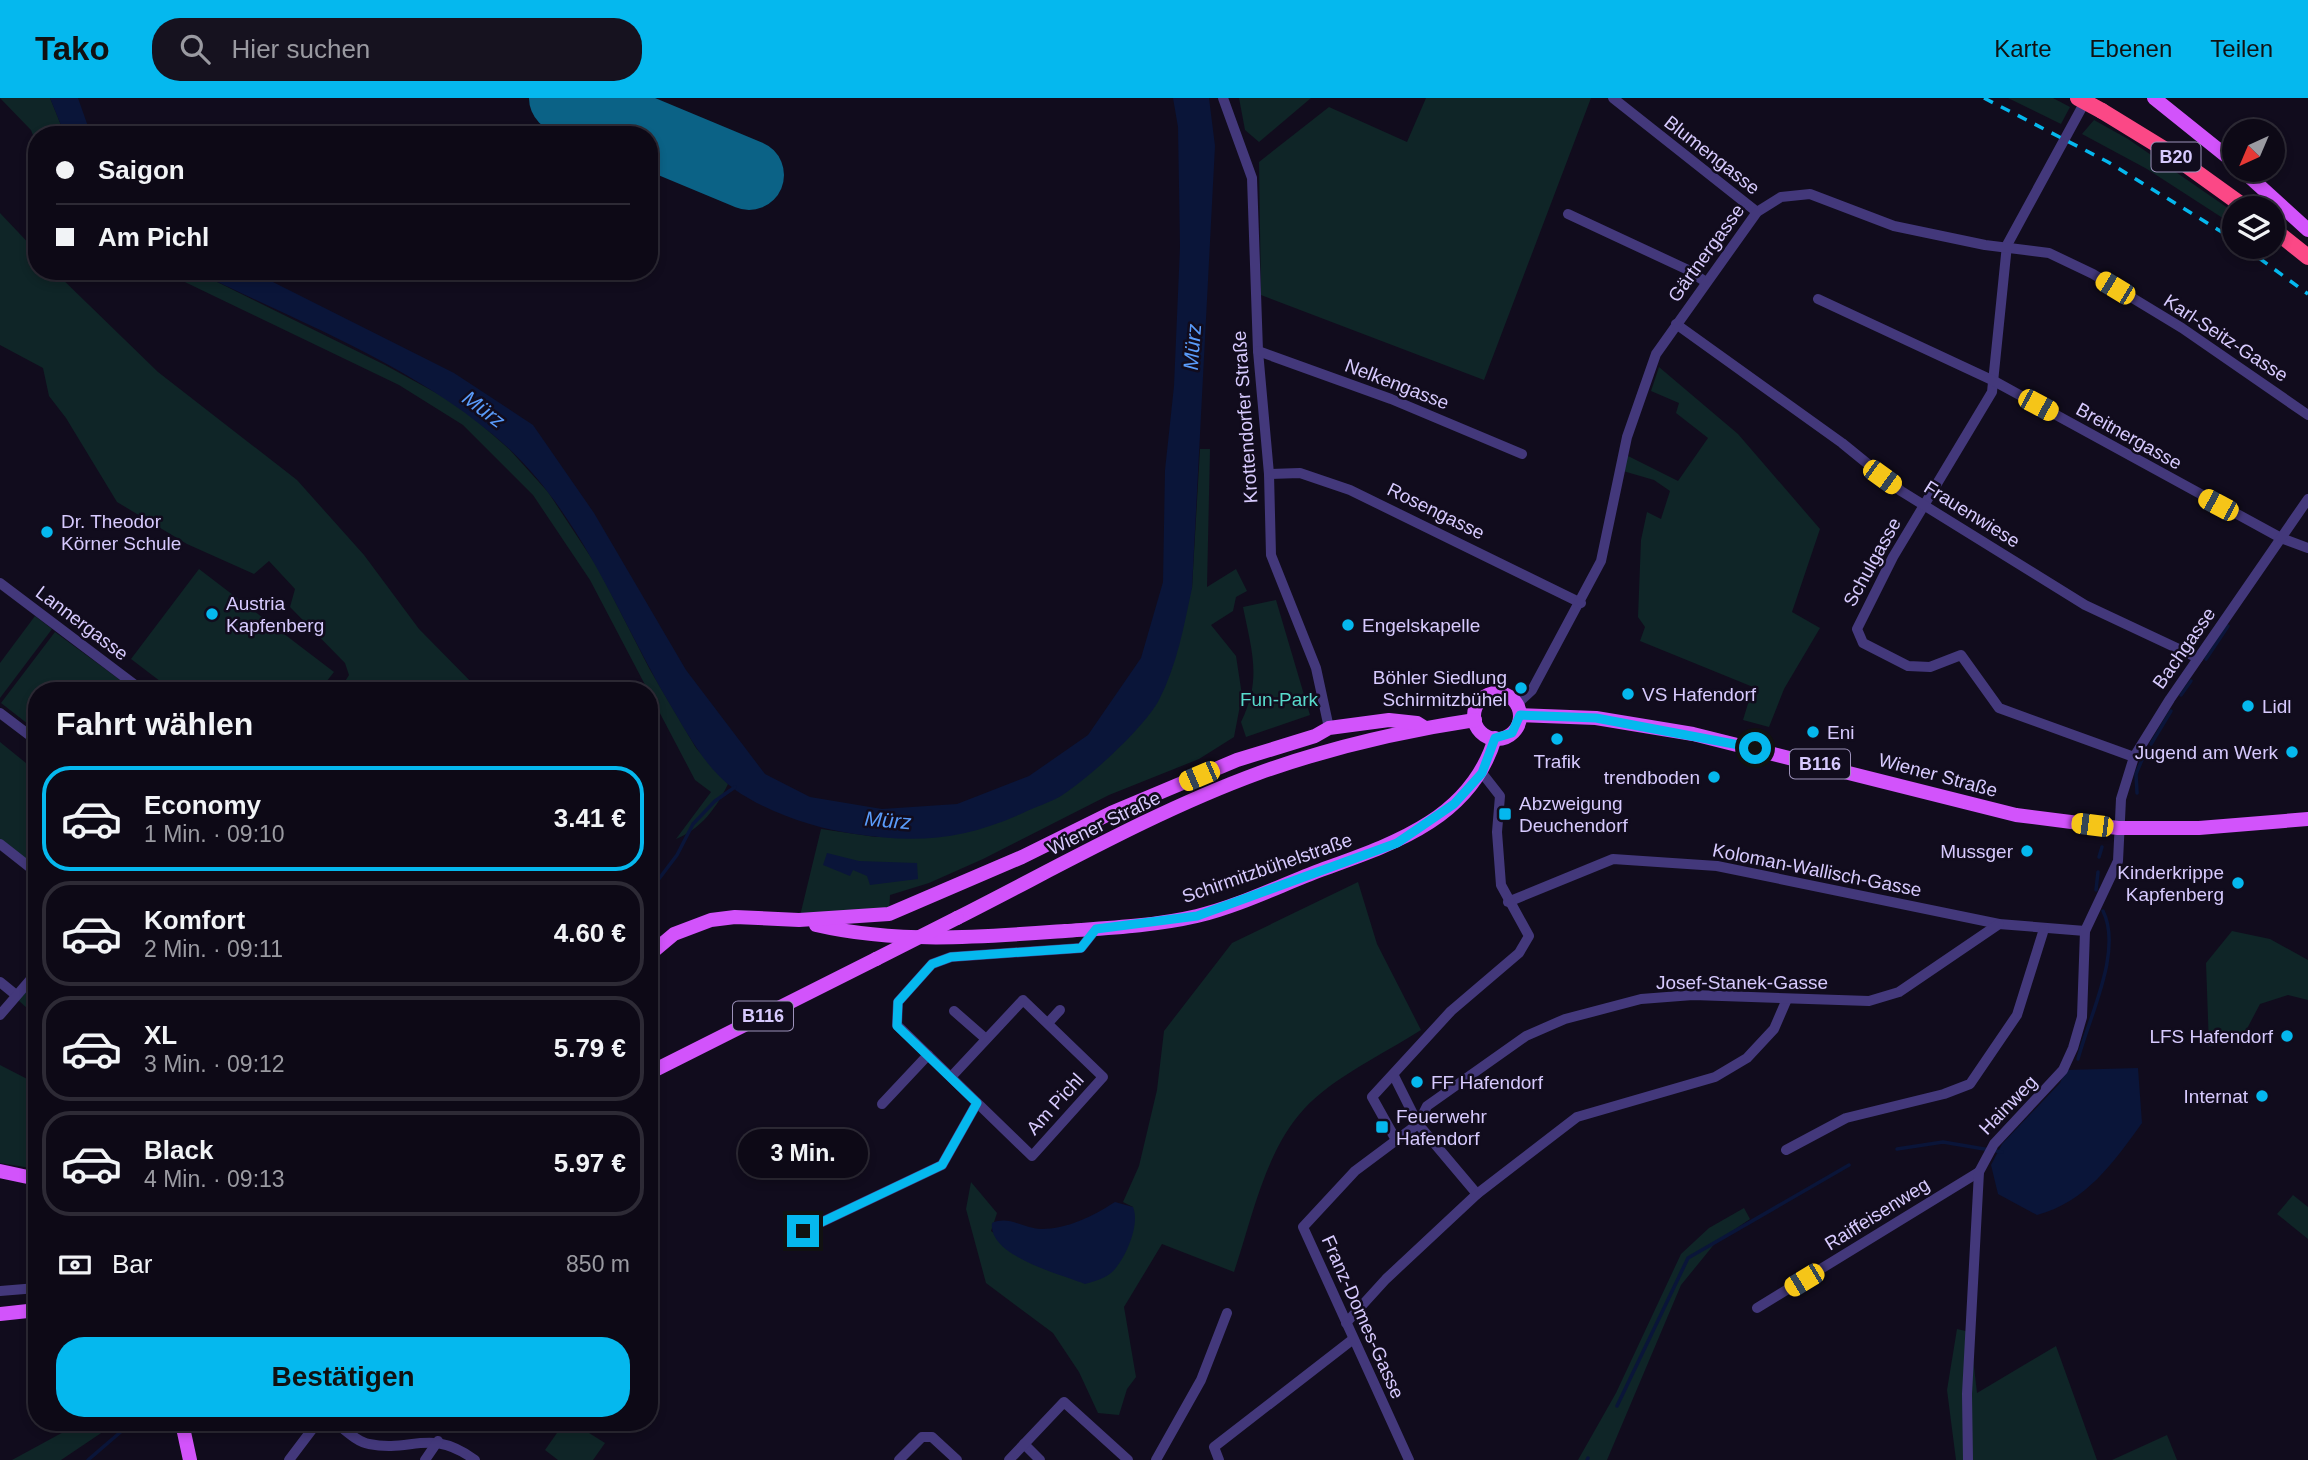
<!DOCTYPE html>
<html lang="de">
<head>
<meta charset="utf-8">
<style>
  body { margin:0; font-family:Helvetica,sans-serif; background:#16121f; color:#f1f3f6; height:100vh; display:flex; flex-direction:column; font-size:26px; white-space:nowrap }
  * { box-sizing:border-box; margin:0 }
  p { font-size:23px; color:#9a9aa1 }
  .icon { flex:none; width:38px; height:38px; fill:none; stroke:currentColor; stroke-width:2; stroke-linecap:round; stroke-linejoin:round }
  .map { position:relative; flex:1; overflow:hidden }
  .details { position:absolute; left:28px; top:584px; width:630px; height:749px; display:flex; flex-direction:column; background:#0d0916; border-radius:28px; box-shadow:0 4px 10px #0003,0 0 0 2px #2d2a35 }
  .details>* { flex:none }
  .banner { position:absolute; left:28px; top:28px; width:630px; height:154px; border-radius:28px; box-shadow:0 4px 10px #0003,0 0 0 2px #2d2a35; display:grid; align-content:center; height:154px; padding:0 28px; background:#0d0916 }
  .needle { width:46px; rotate:224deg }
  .fabs { position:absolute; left:2222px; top:21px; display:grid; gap:14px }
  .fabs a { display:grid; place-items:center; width:63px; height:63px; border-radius:50%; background:#0d0916; box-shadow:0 4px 10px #0003,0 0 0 2px #2d2a35; font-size:35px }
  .end { position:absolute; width:32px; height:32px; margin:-16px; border:9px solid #05b8ee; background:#111; box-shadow:0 0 0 4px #111 }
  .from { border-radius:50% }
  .bubble { position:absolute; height:49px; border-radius:24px; background:#0d0916; box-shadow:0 4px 10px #0003,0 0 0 2px #2d2a35; font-size:23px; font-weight:800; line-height:49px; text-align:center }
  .car { position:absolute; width:21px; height:42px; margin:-21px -10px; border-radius:9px; box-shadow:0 0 5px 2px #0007; background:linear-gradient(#f5c518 24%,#345 0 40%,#f5c518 0 76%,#345 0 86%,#f5c518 0) }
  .banner b { display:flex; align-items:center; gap:24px; height:66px; font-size:26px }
  .banner b+b { border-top:2px solid #2d2a35 }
  .banner i { width:18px; height:18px; background:#f1f3f6 }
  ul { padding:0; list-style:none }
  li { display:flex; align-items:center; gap:21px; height:105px; margin:0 14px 10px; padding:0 14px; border:4px solid #2d2a35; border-radius:28px }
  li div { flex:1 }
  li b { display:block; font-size:26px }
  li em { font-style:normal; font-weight:800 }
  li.active { border-color:#05b8ee }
  li>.icon { width:63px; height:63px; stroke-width:1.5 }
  h2 { padding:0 28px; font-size:32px; line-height:84px }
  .pay { display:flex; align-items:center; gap:18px; height:77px; padding:0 28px; font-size:26px }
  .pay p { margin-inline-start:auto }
  .primary-button { display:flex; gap:14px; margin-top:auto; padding:14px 28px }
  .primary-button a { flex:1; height:80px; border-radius:28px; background:#05b8ee; color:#111; font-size:28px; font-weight:800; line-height:80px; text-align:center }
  header { display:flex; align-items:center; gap:42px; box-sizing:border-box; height:98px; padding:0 35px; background:#05b8ee; color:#111 }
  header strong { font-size:33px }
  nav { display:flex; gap:38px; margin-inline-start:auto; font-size:24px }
  .search { width:490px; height:63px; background:#16121f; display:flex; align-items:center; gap:18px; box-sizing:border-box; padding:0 24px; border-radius:28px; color:#9a9aa1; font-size:26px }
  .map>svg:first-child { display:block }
  .green { fill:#0f2527 }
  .water { fill:#0a1539 }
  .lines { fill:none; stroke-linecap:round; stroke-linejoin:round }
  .stream { stroke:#0a1539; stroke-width:3.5 }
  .runway { stroke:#0b6286; stroke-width:70 }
  .minor { stroke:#43387b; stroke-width:10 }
  .major { stroke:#d253fb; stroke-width:14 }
  .highway { stroke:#fb4886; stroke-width:16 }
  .rail { stroke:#05b8ee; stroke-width:3.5; stroke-dasharray:10 9; stroke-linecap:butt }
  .major-bridge { stroke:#d253fb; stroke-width:14 }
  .highway-bridge { stroke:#fb4886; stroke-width:16 }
  .route { stroke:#05b8ee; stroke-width:9 }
  .poi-dot { fill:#05b8ee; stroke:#110c1d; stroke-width:2.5 }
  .labels { text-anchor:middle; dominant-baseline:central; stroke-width:5; stroke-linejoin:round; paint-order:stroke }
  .shield { fill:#110c1d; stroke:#9c91ba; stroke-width:2 }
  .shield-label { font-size:18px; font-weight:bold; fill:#d7cafe }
  .street-label { font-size:19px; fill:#d7cafe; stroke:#110c1d }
  .poi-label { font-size:19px; fill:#d7cafe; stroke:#110c1d; text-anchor:start }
  .park-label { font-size:19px; fill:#58dbcc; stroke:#110c1d }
  .water-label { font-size:21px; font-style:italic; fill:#5a9cfb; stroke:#110c1d }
</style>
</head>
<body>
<header>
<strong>Tako</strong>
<div class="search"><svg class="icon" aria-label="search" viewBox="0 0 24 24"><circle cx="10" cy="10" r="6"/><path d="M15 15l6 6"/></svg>Hier suchen</div>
<nav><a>Karte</a><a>Ebenen</a><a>Teilen</a></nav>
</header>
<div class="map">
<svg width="2308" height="1362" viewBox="0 0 2308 1362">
  <rect width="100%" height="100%" fill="#110c1d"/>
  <g class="green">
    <path d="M0 0H50L65 37H37V48L31 32Z"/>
    <path d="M1239 0H1311L1259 44 1245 32Z"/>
    <path d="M1426 0H1591L1484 282 1261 197 1259 64 1329 9 1407 44Z"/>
    <path d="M2008 0H2053L2070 9 2061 26Z"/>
    <path d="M2094 22 2128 41 2235 115V128L2147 71 2082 36Z"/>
    <path d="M0 115 37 154V173H54L158 274 297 382 364 457 419 531 480 593H339L349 577 345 565 290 509 295 491 269 463 254 476 187 446 117 404 66 320 49 298 43 270 0 247Z"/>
    <path d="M162 173H195L385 267 460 308 509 351 548 394 598 470 649 570 696 650 728 686C717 709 701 731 676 741L711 694 695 682 590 482 533 397 463 327 399 287Z"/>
    <path d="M1659 269 1738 336 1820 431 1792 514 1820 530 1784 591 1769 629 1743 622 1753 589 1640 543 1645 529 1638 519 1641 442 1647 414 1661 421 1670 393 1654 382 1623 373 1626 357 1678 383 1708 340 1676 315 1679 305 1651 293Z"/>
    <path d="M1200 351H1210L1207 489 1236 471 1247 493 1236 499 1233 513 1211 527 1236 558 1242 597 1234 639 1199 661 1109 697 983 761 929 785 890 797 889 816 799 822 821 731 876 739 1060 698 1192 490Z"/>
    <path d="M199 471 334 574 319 593H173L131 561Z"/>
    <path d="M1276 502 1310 617 1246 639 1241 624C1262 581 1252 554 1243 509Z"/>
    <path d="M35 518 52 531 0 600V565Z"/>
    <path d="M55 534 135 593H37V633L1 605Z"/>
    <path d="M0 644 37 674V770L0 742Z"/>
    <path d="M1358 784 1377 846 1421 932C1385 955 1332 980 1304 1011 1265 1053 1252 1121 1234 1174L1162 1146 1124 1209 1136 1279 1127 1291 1119 1317 1098 1315 1079 1274 1053 1235 986 1185 966 1111 971 1084 997 1115 991 1133 1045 1171 1059 1176 1133 1109 1123 1104 1139 1068 1157 992 1164 933 1232 845Z"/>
    <path d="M2232 833 2270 841 2308 862V902L2288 897 2260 906 2240 944 2209 948 2206 865Z"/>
    <path d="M37 879V919L18 902Z"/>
    <path d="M0 967 37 986V1071L0 1065Z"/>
    <path d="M2293 1097 2308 1109V1141L2277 1116Z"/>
    <path d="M1744 1110 1750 1121 1716 1144 1681 1187 1607 1362H1578L1616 1295 1681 1156 1709 1130Z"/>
    <path d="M1957 1231 1970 1234 1977 1295 2056 1248 2097 1362H1956L1947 1292Z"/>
    <path d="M80 1325H116L61 1362H12Z"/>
    <path d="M564 1325H573L605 1345 593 1362H558L545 1352Z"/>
    <path d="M2167 1337 2177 1362H2112Z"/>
  </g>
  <g class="water">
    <path d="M50 0H78L91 37H65Z"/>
    <path d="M1173 0H1209L1215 48 1192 490C1184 528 1177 567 1159 602 1143 631 1089 680 1061 698 1049 705 1035 709 1023 715 965 741 919 746 855 736 817 731 766 714 734 691 705 670 686 633 668 603 618 517 581 417 506 348 420 270 299 224 195 173H251L454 275 533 327 594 415 686 572 765 676 810 699 882 711 957 706 1029 678 1088 637 1141 560 1163 484 1165 372 1174 288 1180 149 1178 29Z"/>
    <path d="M827 755 859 763 917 765 918 781 870 787 867 778 853 772 850 778 823 767Z"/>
    <path d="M2138 970 2142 1025C2113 1065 2086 1104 2037 1117L1998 1096 1991 1067 2002 1046 2060 985 2066 972Z"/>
    <path d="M1115 1104 1133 1109C1140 1126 1127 1157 1115 1171 1108 1180 1095 1183 1085 1186 1060 1176 988 1158 992 1125 1009 1117 1024 1131 1041 1131 1068 1131 1093 1118 1115 1104Z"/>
  </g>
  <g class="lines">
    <g class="stream">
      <path d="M2206 561 2228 528"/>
      <path d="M2181 597 2191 583"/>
      <path d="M2151 646 2171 613"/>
      <path d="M2137 695 2136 676 2144 657"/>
      <path d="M2099 759 2102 749"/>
      <path d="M2096 792 2098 774"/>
      <path d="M649 794 677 757 693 726 715 703 735 689"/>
      <path d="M2078 961C2089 919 2123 853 2103 813"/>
      <path d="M1897 1051 1943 1044 2002 1054"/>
      <path d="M1617 1308 1688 1160 1849 1067"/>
      <path d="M88 1362 131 1325"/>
      <path d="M1587 1362 1588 1360"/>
    </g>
    <path class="runway" d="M564 0 749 77"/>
    <g class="minor">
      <path d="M1223 0 1252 80 1258 253 1269 376 1271 457 1316 570 1329 630"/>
      <path d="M1613 0 1757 114"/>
      <path d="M2087 0 2007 147 1992 294 1893 459 1857 531 1863 545 1908 568 1930 569 1961 557 1999 610 2134 659"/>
      <path d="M1568 116 1686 171 1706 184"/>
      <path d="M1818 201 1994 283 2281 440 2308 450"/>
      <path d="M1676 226 1842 345 1901 393 2085 507 2198 560"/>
      <path d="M1258 253 1391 301 1522 356"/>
      <path d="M1269 376 1300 375 1350 392 1581 505"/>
      <path d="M0 485 143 593"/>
      <path d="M1517 606 1532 592 1601 463 1627 339 1656 256 1757 114 1781 99 1810 96 1894 128 1985 147 2049 155 2093 176 2182 230 2308 317"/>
      <path d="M0 615 37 643"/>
      <path d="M0 746 37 775"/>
      <path d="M1508 804 1613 761 1717 768 1999 826 2085 833"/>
      <path d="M0 884 16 897"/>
      <path d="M954 913 986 941"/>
      <path d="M0 917 37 874"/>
      <path d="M1048 925 1060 912"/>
      <path d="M1394 978 1418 1026 1477 1096"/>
      <path d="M951 979 1023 902 1103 979 1032 1058 897 927 898 904 932 866 951 859 1081 850 1096 831"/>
      <path d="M882 1006 928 957"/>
      <path d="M1396 1042 1372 999 1451 913 1519 855 1529 838 1501 787 1497 734 1500 698 1482 675"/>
      <path d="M1786 1052 1846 1020 1944 996 1970 986 2017 917 2044 831"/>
      <path d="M803 1133 942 1067 977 1005"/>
      <path d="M0 1193 37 1190"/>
      <path d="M1757 1210 1979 1074"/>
      <path d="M1346 1225 1386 1181 1477 1096 1577 1019 1715 979 1747 960 1774 931 1787 901"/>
      <path d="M336 1325C345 1332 357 1344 369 1346 412 1355 430 1329 475 1362"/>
      <path d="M183 1333 197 1325"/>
      <path d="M1024 1346 1040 1362"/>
      <path d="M289 1362 317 1325"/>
      <path d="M425 1362 438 1343"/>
      <path d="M899 1362 922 1339H932L957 1362"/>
      <path d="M1009 1362 1064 1304 1128 1362"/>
      <path d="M1156 1362 1201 1282 1227 1215"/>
      <path d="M1219 1362 1214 1349 1352 1242"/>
      <path d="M1409 1362 1303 1129 1355 1073 1418 1026 1427 1008 1526 938 1565 921 1641 901 1693 897 1869 903 1899 894 1999 826"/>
      <path d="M1968 1362 1967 1296 1979 1074 1994 1046 2063 972 2073 950 2082 919 2085 833 2118 763 2121 701 2134 659 2170 601 2308 401"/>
    </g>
    <g class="major">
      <path d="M2154 0 2235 65"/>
      <path d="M2242 72 2308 132"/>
      <circle cx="1497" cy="618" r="23"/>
      <path d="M1520 617 1596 620 1693 636 2016 717 2118 730H2199L2308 721"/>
      <path d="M957 820C1056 770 1155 713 1259 675 1329 650 1401 633 1475 622"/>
      <path d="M816 827C897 846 982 839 1065 833 1108 830 1154 828 1197 818 1239 808 1281 787 1321 772 1393 746 1471 721 1495 640"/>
      <path d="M649 857 674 836 711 822 735 819 799 822 889 816 1022 759 1111 715 1237 662 1315 638 1329 630 1389 622 1417 625 1425 630"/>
      <path d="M649 975 876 861"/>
      <path d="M0 1073 37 1081"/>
      <path d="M0 1216 37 1212"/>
      <path d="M182 1325 190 1362"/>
    </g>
    <g class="highway">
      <path d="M2102 13 2164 51 2246 110"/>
      <path d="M2273 131 2308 159"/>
    </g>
    <g class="rail">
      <path d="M1984 0 2108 64 2235 142"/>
      <path d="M2244 149 2308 196"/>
    </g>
    <path class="major-bridge" d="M876 861 957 820"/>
    <path class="highway-bridge" d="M2078 0 2102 13"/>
  </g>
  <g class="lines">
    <path class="route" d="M803 1133 942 1067 977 1005 897 928 898 904 932 866 951 859 1081 850 1096 831 1197 818 1397 745 1454 706 1482 675 1495 640 1512 635 1520 617 1596 620 1755 650"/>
  </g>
  <g class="poi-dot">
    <circle cx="47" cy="434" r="7"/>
    <circle cx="212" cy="516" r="7"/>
    <circle cx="1348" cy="527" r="7"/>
    <circle cx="1521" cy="590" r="7"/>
    <circle cx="1628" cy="596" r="7"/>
    <circle cx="2248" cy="608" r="7"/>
    <circle cx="1813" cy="634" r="7"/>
    <circle cx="1557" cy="641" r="7"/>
    <circle cx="2292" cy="654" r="7"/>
    <circle cx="1714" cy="679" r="7"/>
    <rect x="1498" y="709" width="14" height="14" rx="3.5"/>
    <circle cx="2027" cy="753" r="7"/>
    <circle cx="2238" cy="785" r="7"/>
    <circle cx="2287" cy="938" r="7"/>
    <circle cx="1417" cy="984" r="7"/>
    <circle cx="2262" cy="998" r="7"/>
    <rect x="1375" y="1022" width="14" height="14" rx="3.5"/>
  </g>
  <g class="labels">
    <g class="shield">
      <rect x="2151.5" y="44.5" width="49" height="29" rx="5"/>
      <rect x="1790" y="651.5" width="60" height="29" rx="5"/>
      <rect x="733" y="903.5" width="60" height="29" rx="5"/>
    </g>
    <g class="shield-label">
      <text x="2176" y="59">B20</text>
      <text x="1820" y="666">B116</text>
      <text x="763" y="918">B116</text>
    </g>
    <g class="street-label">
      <text transform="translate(1712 57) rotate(38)">Blumengasse</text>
      <text transform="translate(1706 155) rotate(-54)">Gärtnergasse</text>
      <text transform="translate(2226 240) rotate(33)">Karl-Seitz-Gasse</text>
      <text transform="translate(1397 286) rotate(21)">Nelkengasse</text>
      <text transform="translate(1245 319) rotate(-94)">Krottendorfer Straße</text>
      <text transform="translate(2129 338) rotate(29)">Breitnergasse</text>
      <text transform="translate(1436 413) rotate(26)">Rosengasse</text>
      <text transform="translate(1972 416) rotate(32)">Frauenwiese</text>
      <text transform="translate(1872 464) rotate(-61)">Schulgasse</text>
      <text transform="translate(82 525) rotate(37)">Lannergasse</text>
      <text transform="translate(2184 550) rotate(-55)">Bachgasse</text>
      <text transform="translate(1938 677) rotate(15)">Wiener Straße</text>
      <text transform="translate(1104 725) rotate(-26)">Wiener Straße</text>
      <text transform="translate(1267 770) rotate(-19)">Schirmitzbühelstraße</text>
      <text transform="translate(1817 772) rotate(11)">Koloman-Wallisch-Gasse</text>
      <text x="1742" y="884">Josef-Stanek-Gasse</text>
      <text transform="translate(1055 1006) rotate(-48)">Am Pichl</text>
      <text transform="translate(2008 1007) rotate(-46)">Hainweg</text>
      <text transform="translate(1877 1116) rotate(-32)">Raiffeisenweg</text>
      <text transform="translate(1363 1219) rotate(66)">Franz-Domes-Gasse</text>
    </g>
    <g class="poi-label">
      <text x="61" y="423">Dr. Theodor<tspan x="61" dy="22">Körner Schule</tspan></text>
      <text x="226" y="505">Austria<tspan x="226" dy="22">Kapfenberg</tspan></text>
      <text x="1362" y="527">Engelskapelle</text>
      <text x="1507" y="579" text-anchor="end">Böhler Siedlung<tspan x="1507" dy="22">Schirmitzbühel</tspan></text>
      <text x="1642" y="596">VS Hafendorf</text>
      <text x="2262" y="608">Lidl</text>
      <text x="1827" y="634">Eni</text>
      <text x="2278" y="654" text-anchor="end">Jugend am Werk</text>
      <text x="1557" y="663" text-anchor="middle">Trafik</text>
      <text x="1700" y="679" text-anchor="end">trendboden</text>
      <text x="1519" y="705">Abzweigung<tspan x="1519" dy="22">Deuchendorf</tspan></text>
      <text x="2013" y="753" text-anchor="end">Mussger</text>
      <text x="2224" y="774" text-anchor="end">Kinderkrippe<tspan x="2224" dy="22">Kapfenberg</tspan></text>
      <text x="2273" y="938" text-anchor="end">LFS Hafendorf</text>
      <text x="1431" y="984">FF Hafendorf</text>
      <text x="2248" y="998" text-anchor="end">Internat</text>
      <text x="1396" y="1018">Feuerwehr<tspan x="1396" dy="22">Hafendorf</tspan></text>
    </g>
    <g class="park-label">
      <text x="1279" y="601">Fun-Park</text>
    </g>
    <g class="water-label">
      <text transform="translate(1192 249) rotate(-86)">Mürz</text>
      <text transform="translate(484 311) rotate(37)">Mürz</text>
      <text transform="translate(888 722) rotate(5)">Mürz</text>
    </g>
  </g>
</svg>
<div class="fabs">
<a><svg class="needle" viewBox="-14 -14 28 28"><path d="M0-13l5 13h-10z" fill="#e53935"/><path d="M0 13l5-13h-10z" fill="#9a9aa1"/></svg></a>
<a><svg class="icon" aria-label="layers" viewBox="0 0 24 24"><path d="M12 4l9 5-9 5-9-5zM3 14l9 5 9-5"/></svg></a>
</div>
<i class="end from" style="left:1755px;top:650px"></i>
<i class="end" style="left:803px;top:1133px"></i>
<div class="bubble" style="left:738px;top:1031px;width:130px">3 Min.</div>
<i class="car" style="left:2115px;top:190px;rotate:301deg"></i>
<i class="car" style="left:2038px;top:307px;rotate:118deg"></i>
<i class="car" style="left:1882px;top:379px;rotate:126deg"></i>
<i class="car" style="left:2218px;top:407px;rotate:298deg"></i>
<i class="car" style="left:1199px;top:678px;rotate:247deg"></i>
<i class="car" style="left:2092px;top:727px;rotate:277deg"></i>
<i class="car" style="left:1804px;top:1182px;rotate:239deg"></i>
<div class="banner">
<b><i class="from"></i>Saigon</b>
<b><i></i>Am Pichl</b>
</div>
<section class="details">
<h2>Fahrt wählen</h2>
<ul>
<li class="active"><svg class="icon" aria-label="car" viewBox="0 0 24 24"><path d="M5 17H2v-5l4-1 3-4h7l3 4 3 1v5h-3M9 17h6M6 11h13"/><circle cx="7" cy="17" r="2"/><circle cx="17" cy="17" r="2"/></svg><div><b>Economy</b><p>1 Min. · 09:10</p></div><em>3.41 €</em></li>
<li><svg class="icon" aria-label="car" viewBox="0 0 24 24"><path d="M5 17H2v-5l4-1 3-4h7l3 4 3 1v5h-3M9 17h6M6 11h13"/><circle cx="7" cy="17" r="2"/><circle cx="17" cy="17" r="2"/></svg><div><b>Komfort</b><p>2 Min. · 09:11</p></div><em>4.60 €</em></li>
<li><svg class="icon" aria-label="car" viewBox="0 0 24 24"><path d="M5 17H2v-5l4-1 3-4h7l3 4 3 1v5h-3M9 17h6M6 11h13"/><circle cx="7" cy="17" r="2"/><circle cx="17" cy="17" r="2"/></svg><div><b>XL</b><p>3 Min. · 09:12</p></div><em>5.79 €</em></li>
<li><svg class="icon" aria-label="car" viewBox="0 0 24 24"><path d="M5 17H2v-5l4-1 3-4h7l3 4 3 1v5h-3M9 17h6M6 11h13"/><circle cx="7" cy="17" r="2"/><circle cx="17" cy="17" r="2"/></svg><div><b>Black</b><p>4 Min. · 09:13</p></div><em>5.97 €</em></li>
</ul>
<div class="pay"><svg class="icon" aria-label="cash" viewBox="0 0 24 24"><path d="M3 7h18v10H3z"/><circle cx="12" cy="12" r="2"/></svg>Bar<p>850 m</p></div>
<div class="primary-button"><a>Bestätigen</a></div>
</section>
</div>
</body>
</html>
